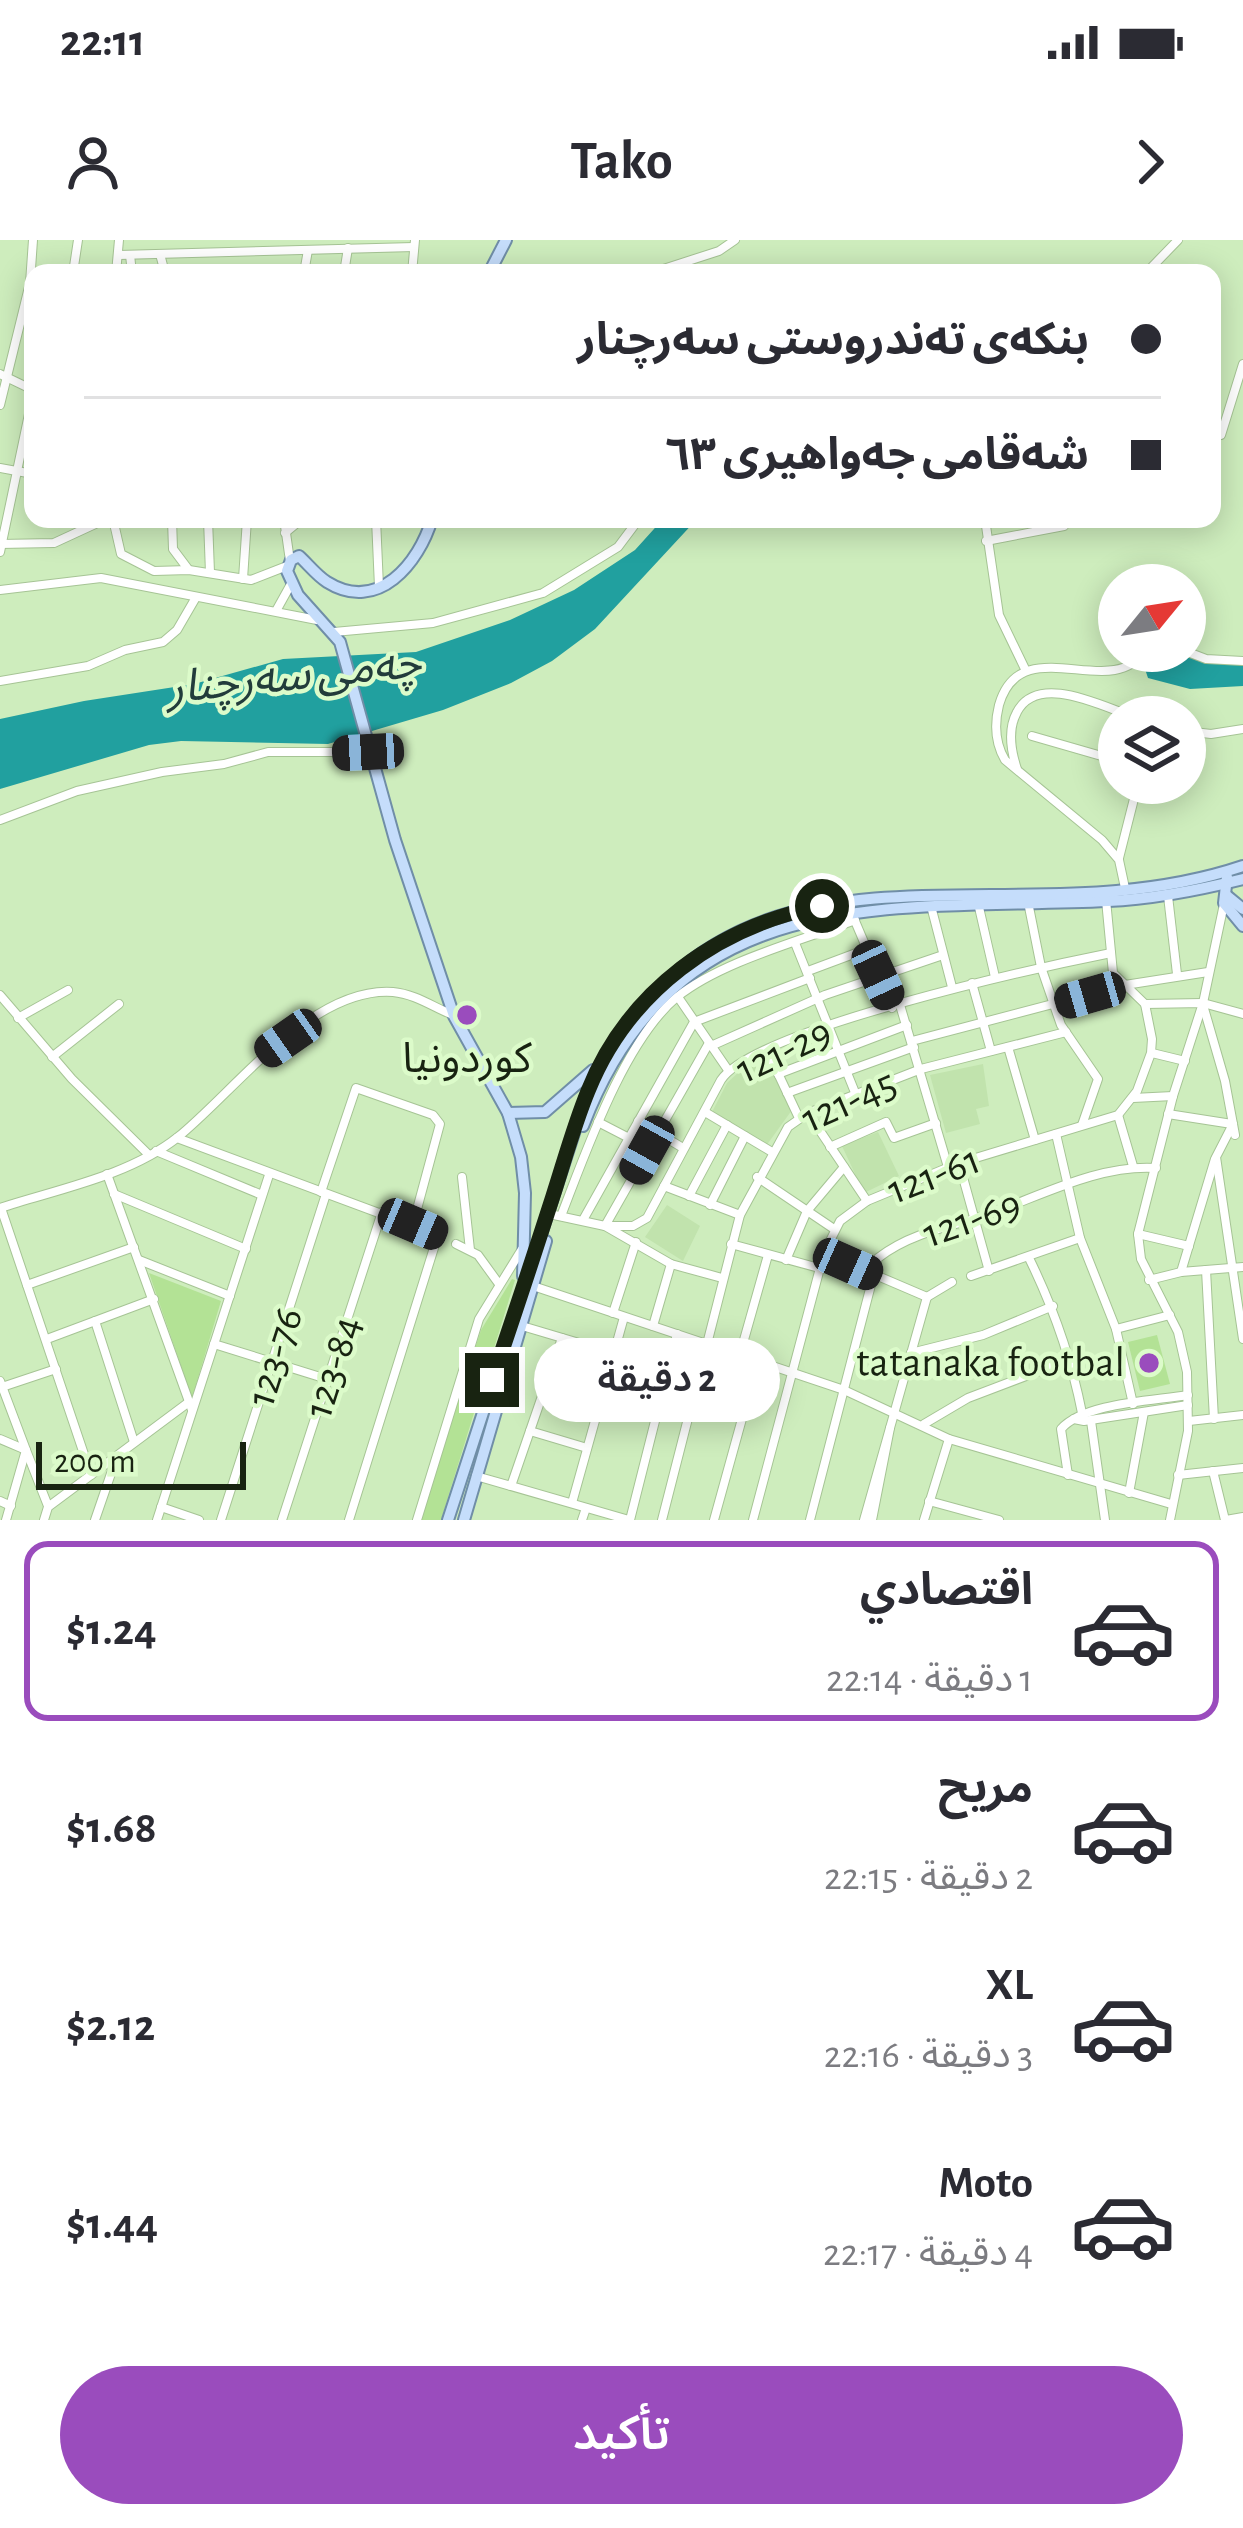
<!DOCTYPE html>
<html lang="ar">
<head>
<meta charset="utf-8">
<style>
  body { margin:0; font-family:"Alegreya Sans","Noto Sans Arabic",sans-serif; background:#f2f2f3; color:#2b2b33; direction:rtl; height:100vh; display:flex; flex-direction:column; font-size:45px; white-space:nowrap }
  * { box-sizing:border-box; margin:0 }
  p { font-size:39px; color:#7c7c81 }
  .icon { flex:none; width:66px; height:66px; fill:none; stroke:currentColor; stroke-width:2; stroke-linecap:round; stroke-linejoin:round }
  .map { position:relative; height:1280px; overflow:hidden; direction:ltr }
  .details { display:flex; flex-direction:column; background:#fff; flex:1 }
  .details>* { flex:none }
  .top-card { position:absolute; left:24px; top:24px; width:1197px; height:264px; border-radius:24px; box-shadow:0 6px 30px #0003; direction:rtl; display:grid; align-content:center; height:264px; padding:0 60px; background:#fff }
  .needle { width:78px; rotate:60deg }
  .tools { position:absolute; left:1098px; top:324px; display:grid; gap:24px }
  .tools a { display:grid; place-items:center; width:108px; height:108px; border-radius:50%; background:#fff; box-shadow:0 6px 30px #0003; font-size:60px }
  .scale { position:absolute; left:36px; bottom:30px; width:210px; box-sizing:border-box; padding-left:12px; border:6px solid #182311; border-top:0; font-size:33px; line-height:42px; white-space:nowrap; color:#182311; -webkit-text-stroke:9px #dcfbca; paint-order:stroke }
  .end { position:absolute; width:54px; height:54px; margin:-27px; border:15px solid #182311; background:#fff; box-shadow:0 0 0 6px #fff }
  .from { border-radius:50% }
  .bubble { position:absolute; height:84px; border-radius:42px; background:#fff; box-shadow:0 6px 30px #0003; font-size:39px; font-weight:600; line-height:84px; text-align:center; direction:rtl }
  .car { position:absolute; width:36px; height:72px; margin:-36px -18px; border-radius:15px; box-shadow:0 0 9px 3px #0007; background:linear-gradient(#222 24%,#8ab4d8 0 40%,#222 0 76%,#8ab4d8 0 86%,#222 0) }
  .top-card b { display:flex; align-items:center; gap:42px; height:114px; font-size:45px }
  .top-card b+b { border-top:3px solid #e1e1e2 }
  .top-card i { width:30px; height:30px; background:#2b2b33 }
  ul { padding:21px 0 0; list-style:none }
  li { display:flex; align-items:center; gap:36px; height:180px; margin:0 24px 18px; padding:0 36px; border:6px solid transparent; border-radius:24px }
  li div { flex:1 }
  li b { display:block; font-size:45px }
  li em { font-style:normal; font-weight:600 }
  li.selected { border-color:#9a4cbd }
  li>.icon { width:108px; height:108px; stroke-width:1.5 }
  .primary-button { display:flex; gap:24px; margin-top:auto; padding:24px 60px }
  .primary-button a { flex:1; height:138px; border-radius:72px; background:#9a4cbd; color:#fff; font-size:48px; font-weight:600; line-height:138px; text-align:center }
  .status { display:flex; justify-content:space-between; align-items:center; height:84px; padding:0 60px; background:#fff; direction:ltr }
  .status svg { height:33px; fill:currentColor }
  header { display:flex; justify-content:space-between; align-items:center; height:156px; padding:0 60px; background:#fff; font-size:54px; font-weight:600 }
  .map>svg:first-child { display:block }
  .built { fill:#c1e3ad }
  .green { fill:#b3e295 }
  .water { fill:#21a09f }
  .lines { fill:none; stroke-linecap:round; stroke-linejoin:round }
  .minor-casing { stroke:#a6c495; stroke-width:10 }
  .major-casing { stroke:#708ea7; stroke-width:14 }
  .minor { stroke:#fff; stroke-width:8 }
  .major { stroke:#c5ddfb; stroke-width:10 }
  .route { stroke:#182311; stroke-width:15 }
  .poi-dot { fill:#9a4cbd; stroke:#dcfbca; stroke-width:4.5 }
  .labels { text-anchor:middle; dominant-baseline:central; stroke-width:9; stroke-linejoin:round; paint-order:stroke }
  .street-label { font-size:42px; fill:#182311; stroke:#dcfbca }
  .poi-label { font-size:42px; fill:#182311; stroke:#dcfbca }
  .water-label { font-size:45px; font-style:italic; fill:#223c3b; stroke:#dcfbca }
</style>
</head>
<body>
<div class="status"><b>22:11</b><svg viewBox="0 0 49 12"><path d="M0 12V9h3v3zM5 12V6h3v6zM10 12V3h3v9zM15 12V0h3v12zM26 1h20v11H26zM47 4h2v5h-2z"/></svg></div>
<header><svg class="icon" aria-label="forward" viewBox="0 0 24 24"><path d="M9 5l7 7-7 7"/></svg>Tako<svg class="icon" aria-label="person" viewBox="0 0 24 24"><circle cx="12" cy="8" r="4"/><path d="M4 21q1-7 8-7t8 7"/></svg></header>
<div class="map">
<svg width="1243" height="1280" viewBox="0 0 1243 1280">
  <rect width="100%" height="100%" fill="#ceedbd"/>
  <g class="built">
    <path d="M767 820 792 870 766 906 711 874 727 843 741 830Z"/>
    <path d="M983 824 989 866 976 869 980 884 946 893 930 835Z"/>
    <path d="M878 892 899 936 864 953 842 906Z"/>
    <path d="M667 965 700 986 683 1021 645 997Z"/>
  </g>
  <g class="green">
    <path d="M149 1033 221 1061 192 1158Z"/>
    <path d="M512 1039 515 1040 441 1280H420L481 1090Z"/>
    <path d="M1157 1095 1170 1144 1140 1151 1128 1102Z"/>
  </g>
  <g class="water">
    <path d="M663 279H697L595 389 552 421 511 443 443 470 328 504 181 501 149 505 0 549V479L84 461 194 444 283 419 416 412 510 380 574 350 635 310Z"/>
    <path d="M1158 411 1243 425V446L1190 449 1148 438 1143 423 1149 414Z"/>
  </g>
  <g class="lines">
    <g class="minor-casing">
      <g id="minor">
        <path d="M160 14 165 33"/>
        <path d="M119 15 414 7"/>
        <path d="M130 15 132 33"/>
        <path d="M1147 32 1178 0"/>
        <path d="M73 33 78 0"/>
        <path d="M116 33 119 0"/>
        <path d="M304 33 308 10"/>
        <path d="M344 33 348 8"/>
        <path d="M412 33 415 0"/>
        <path d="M651 33 719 11 735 0"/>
        <path d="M0 134 33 150"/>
        <path d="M0 165 30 43 33 0"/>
        <path d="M1221 195 1243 124"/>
        <path d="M0 228 33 234"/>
        <path d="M113 279 121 314 154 331 189 330 251 340 287 326"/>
        <path d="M172 279 173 309 188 329"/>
        <path d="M208 279 210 333"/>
        <path d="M284 279 290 321"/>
        <path d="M376 279 379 347"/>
        <path d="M985 279 999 375 1026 431"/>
        <path d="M285 293 302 279"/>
        <path d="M986 301 1064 286"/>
        <path d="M0 304 54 303 106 279"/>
        <path d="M0 312 33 155"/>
        <path d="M243 339 247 279"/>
        <path d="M0 350 101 338 317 380"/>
        <path d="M276 371 291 344"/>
        <path d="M334 392 433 383 543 353 618 307 639 279"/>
        <path d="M1185 411 1206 419 1243 421"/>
        <path d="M0 441 88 426 125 410 163 402 177 390 195 359"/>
        <path d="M1185 491 1211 494 1243 489"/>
        <path d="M1032 496 1119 521"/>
        <path d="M1017 529C1011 511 1007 490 1017 472 1038 432 1103 467 1134 477"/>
        <path d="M1185 533H1186"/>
        <path d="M0 580 77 551 162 532 224 524 268 512H368"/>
        <path d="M1119 618 1138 543"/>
        <path d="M1125 648 1119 620 1102 600 1005 520C995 503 994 485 999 465 1021 388 1112 463 1144 411"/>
        <path d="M1168 656 1177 734"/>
        <path d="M1028 662 1041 727 1061 785 1098 839 1082 885"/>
        <path d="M978 663 995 737"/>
        <path d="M931 666 952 747"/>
        <path d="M855 681 892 768"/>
        <path d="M795 703 856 855"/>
        <path d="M808 731 867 709"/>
        <path d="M972 743 991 811"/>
        <path d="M0 755 72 839 149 915"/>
        <path d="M678 757 728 830"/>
        <path d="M1145 764 1203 763 1243 774"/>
        <path d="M900 765 948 927"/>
        <path d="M1203 765 1225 841 1235 895"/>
        <path d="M18 778 68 750"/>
        <path d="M912 801 1125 745 1208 732"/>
        <path d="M709 803 605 986H633L647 978 721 840C755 789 1041 727 1111 713"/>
        <path d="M711 806 825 755 943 715"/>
        <path d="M1008 807 1035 900"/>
        <path d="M767 810 799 878"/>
        <path d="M1152 813 1185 821"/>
        <path d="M52 817 119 764"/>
        <path d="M778 834 907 785"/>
        <path d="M787 853 914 807"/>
        <path d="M1133 858 1173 856"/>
        <path d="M705 872 772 912"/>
        <path d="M808 873 867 961"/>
        <path d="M1168 874 1232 884"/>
        <path d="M1118 875 1133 926"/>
        <path d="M638 881 683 908"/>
        <path d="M598 882 629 898"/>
        <path d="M1233 884 1216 917 1243 1099"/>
        <path d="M1056 894 1080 998 1116 1089 1133 1164"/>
        <path d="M177 898 438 995 349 1280"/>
        <path d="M830 907 886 882 894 898 936 883"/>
        <path d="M156 911 262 955"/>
        <path d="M959 923 989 1031"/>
        <path d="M107 934 192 1170"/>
        <path d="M462 937 470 1010"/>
        <path d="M757 937 834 989"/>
        <path d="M664 946 740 975"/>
        <path d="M321 952 356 848 433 875 440 884 413 984"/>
        <path d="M114 954 246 1009"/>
        <path d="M689 956 727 885"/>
        <path d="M710 965 745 896"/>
        <path d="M0 968C58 949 129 936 178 897 234 852 312 746 393 752 415 754 433 767 453 775"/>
        <path d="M1 968 91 1235"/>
        <path d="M554 975 605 986 671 1024 722 1038"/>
        <path d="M561 976C586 912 624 801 677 757 722 721 801 701 855 680"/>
        <path d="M583 980 694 782 810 738"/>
        <path d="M1138 994 1189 1006"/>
        <path d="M456 1004 478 1015 499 1044"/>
        <path d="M731 1004 819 1028"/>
        <path d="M824 1013 927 1057"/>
        <path d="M1029 1018C1054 1069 1071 1117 1082 1173"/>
        <path d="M139 1020 230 1056"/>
        <path d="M786 1020 807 971 844 927"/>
        <path d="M1206 1030 1214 1179"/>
        <path d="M1181 1032 1215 919"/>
        <path d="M971 1036 1080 998"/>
        <path d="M1149 1040 1181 1032 1243 1027"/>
        <path d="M27 1045 134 1007"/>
        <path d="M533 1046 844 1150 949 1199 1171 1264"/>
        <path d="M927 1057 952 1042"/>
        <path d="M613 1073 636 1002"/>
        <path d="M95 1081 134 1202"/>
        <path d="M522 1086 697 1138"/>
        <path d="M653 1086 671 1024"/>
        <path d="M1116 1089 1170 1075"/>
        <path d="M47 1099 154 1059"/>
        <path d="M214 1104 330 1140"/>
        <path d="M911 1113 983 1095 1053 1066"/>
        <path d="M740 1114 768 1015"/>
        <path d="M0 1141 26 1210 6 1280"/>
        <path d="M546 1145 600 1162"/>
        <path d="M2 1147 56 1129"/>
        <path d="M1074 1179 1084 1181 1188 1165"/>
        <path d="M1091 1181 1105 1280"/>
        <path d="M1189 1181 1243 1175"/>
        <path d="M924 1184 968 1158 1071 1119"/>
        <path d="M890 1188 927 1057"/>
        <path d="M530 1191 587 1208"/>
        <path d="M0 1199 26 1210 48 1266"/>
        <path d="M1213 1231 1225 1280"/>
        <path d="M1068 1235 1061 1189C1084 1163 1152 1161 1188 1155"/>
        <path d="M1178 1235 1243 1228"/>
        <path d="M476 1236 629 1280"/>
        <path d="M511 1246 562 1098"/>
        <path d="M1129 1253 1144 1172"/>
        <path d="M0 1261 11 1266"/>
        <path d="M929 1261 999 1280"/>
        <path d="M572 1263 624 1077"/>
        <path d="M161 1267 199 1280"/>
        <path d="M44 1280 48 1267 189 1162"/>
        <path d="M95 1280 116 1219"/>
        <path d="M157 1280 269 935"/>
        <path d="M221 1280 326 954"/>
        <path d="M282 1280 382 972"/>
        <path d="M417 1280 479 1079 522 1009"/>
        <path d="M582 1280 586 1268"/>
        <path d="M630 1280 677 1094"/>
        <path d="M662 1280 740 975 788 887 808 873 921 829 1066 792"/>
        <path d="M714 1280 758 1121"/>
        <path d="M753 1280 824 1013 840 981 867 961 959 923 1118 875 1137 851 1151 813 1152 799 1145 764 1113 733 1106 660"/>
        <path d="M810 1280 878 1018C906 996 941 988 974 979 1032 961 1094 924 1156 928"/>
        <path d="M864 1280 890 1188 872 1280"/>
        <path d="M924 1280 949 1199"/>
        <path d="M1170 1280 1188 1191 1187 1132 1178 1092 1141 1019 1138 994 1173 856 1203 763 1224 664"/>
        <path d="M1226 1280 1243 1277"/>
      </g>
    </g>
    <g class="major-casing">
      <g id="major">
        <path d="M489 33 506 0"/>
        <path d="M432 279C419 323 378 374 327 342 316 335 308 324 299 316L291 320 287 331 298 355 340 402 395 600 454 776 508 873 521 917 525 953 523 1036"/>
        <path d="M1227 637 1224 663 1243 686"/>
        <path d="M1226 655 1243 669"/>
        <path d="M508 873 545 872 593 830"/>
        <path d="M583 886C678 637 891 671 1108 661 1154 659 1199 650 1243 639"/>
        <path d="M448 1280 588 850C737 555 1000 708 1243 626"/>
        <path d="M464 1280 546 1001"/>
      </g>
    </g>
    <use href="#minor" class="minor"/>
    <use href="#major" class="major"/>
  </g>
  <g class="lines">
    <path class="route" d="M492 1140C513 1079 533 1018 553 956 564 922 574 885 588 851 628 751 718 686 822 666"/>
  </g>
  <g class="poi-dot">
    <circle cx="467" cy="775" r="12"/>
    <circle cx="1149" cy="1123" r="12"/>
  </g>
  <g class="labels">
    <g class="street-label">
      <text transform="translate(784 811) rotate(-25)">121-29</text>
      <text transform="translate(849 861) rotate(-24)">121-45</text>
      <text transform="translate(934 935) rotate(-21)">121-61</text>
      <text transform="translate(972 979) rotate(-19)">121-69</text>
      <text transform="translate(275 1117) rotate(-72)">123-76</text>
      <text transform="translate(333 1127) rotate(-72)">123-84</text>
    </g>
    <g class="poi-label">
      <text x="467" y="819">كوردونيا</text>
      <text x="1125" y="1123" text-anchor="end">tatanaka footbal</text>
    </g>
    <g class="water-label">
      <text transform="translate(294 436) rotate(-6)">چەمی سەرچنار</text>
    </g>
  </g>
</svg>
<div class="tools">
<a><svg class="needle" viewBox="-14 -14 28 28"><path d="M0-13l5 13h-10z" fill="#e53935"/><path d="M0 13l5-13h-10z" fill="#7c7c81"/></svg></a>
<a><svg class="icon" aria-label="layers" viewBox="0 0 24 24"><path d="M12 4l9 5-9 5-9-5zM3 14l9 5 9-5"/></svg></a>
</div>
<div class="scale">200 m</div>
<i class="end from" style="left:822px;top:666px"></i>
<i class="end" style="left:492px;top:1140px"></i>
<div class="bubble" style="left:534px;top:1098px;width:246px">2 دقيقة</div>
<i class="car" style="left:368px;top:512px;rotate:267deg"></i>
<i class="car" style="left:878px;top:735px;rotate:155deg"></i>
<i class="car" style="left:1090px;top:755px;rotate:254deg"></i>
<i class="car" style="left:288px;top:798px;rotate:235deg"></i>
<i class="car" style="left:647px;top:910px;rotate:209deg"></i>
<i class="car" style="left:413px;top:984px;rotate:113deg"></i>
<i class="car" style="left:848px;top:1024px;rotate:114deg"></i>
<div class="top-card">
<b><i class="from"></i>بنکەی تەندروستی سەرچنار</b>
<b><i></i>شەقامی جەواهیری ٦٣</b>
</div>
</div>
<section class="details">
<ul>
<li class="selected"><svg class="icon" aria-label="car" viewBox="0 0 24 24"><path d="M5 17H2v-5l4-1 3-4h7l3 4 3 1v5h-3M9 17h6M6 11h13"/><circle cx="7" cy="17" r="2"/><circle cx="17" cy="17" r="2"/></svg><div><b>اقتصادي</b><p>1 دقيقة · 22:14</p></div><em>$1.24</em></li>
<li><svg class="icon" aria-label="car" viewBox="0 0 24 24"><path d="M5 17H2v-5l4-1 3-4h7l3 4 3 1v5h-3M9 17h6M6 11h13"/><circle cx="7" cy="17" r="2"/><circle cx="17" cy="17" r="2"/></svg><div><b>مريح</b><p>2 دقيقة · 22:15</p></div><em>$1.68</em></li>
<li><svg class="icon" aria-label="car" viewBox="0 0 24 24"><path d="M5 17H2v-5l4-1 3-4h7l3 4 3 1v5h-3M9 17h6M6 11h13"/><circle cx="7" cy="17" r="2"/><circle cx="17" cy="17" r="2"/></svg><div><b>XL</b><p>3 دقيقة · 22:16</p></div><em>$2.12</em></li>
<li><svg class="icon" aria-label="car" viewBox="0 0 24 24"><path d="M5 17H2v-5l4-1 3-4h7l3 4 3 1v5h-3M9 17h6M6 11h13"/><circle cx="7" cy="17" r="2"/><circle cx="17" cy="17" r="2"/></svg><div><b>Moto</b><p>4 دقيقة · 22:17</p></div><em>$1.44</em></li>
</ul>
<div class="primary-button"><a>تأكيد</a></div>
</section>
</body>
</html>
